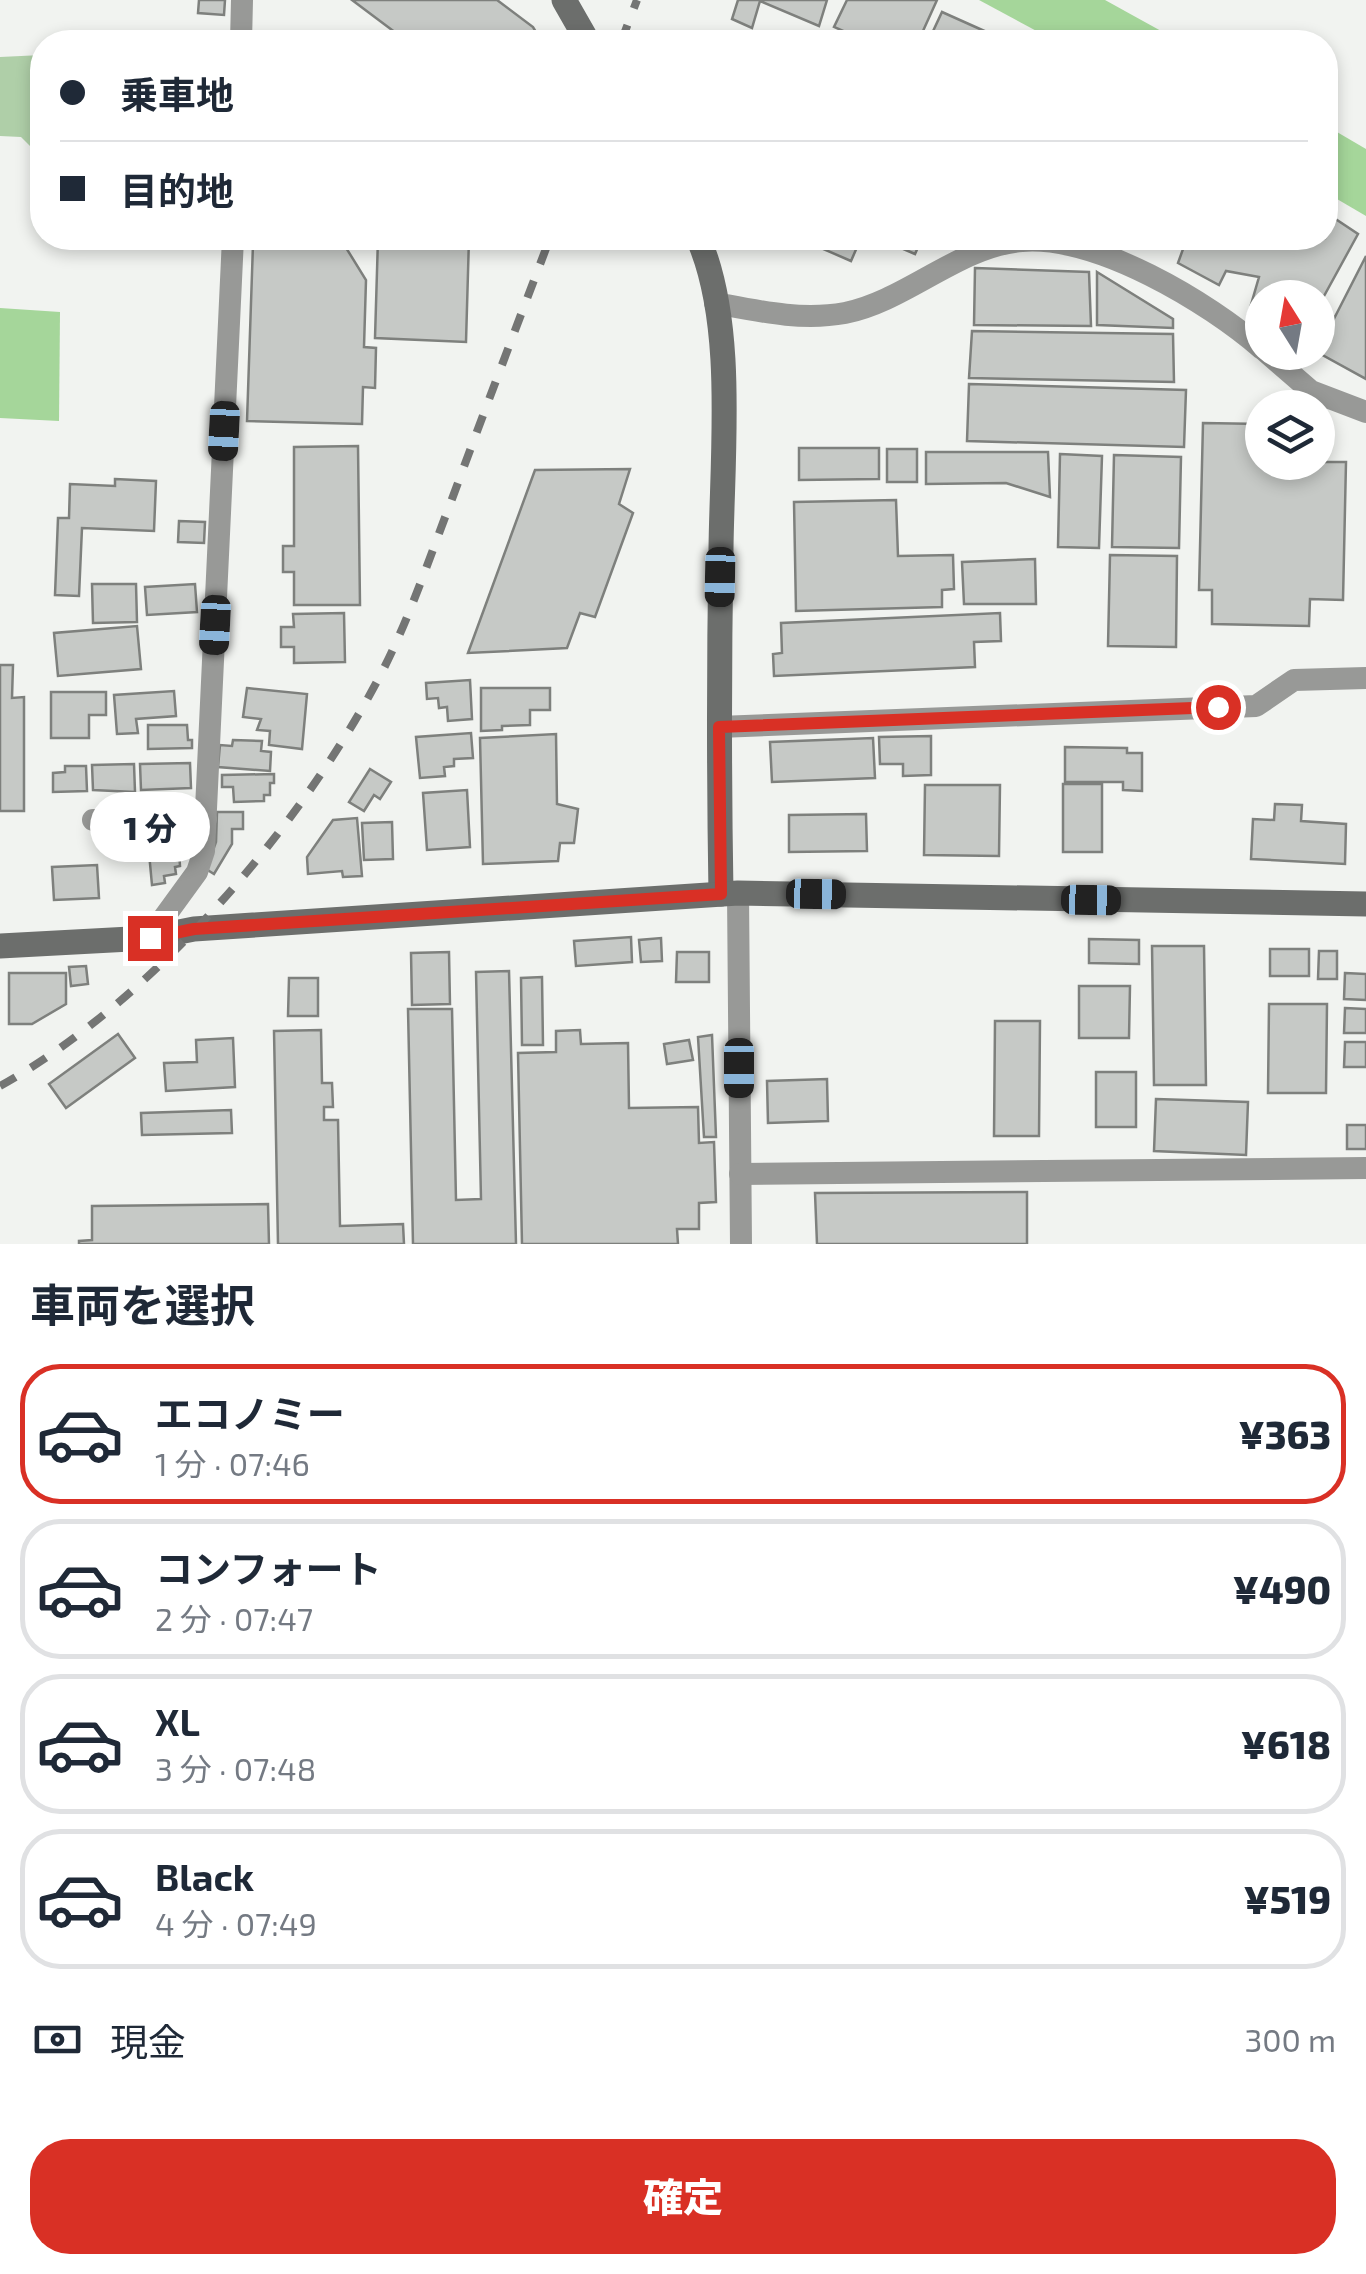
<!DOCTYPE html>
<html lang="ja">
<head>
<meta charset="utf-8">
<style>
  body { margin:0; font-family:"Exo 2","Noto Sans JP",sans-serif; background:#f6f6f7; color:#1f2937; height:100vh; display:flex; flex-direction:column; font-size:38px; white-space:nowrap }
  * { box-sizing:border-box; margin:0 }
  p { font-size:32px; color:#747a83 }
  .icon { flex:none; width:55px; height:55px; fill:none; stroke:currentColor; stroke-width:2; stroke-linecap:round; stroke-linejoin:round }
  .map { position:relative; height:1244px; overflow:hidden }
  .panel { display:flex; flex-direction:column; background:#fff; flex:1 }
  .panel>* { flex:none }
  .top-card { position:absolute; left:30px; top:30px; width:1308px; height:220px; border-radius:40px; box-shadow:0 5px 15px #0003; display:grid; align-content:center; height:220px; padding:0 30px; background:#fff }
  .needle { width:65px; rotate:349deg }
  .buttons { position:absolute; left:1245px; top:280px; display:grid; gap:20px }
  .buttons a { display:grid; place-items:center; width:90px; height:90px; border-radius:50%; background:#fff; box-shadow:0 5px 15px #0003; font-size:50px }
  .end { position:absolute; width:45px; height:45px; margin:-22px; border:12px solid #d93025; background:#fff; box-shadow:0 0 0 5px #fff }
  .from { border-radius:50% }
  .bubble { position:absolute; height:70px; border-radius:35px; background:#fff; box-shadow:0 5px 15px #0003; font-size:32px; font-weight:800; line-height:70px; text-align:center }
  .car { position:absolute; width:30px; height:60px; margin:-30px -15px; border-radius:12px; box-shadow:0 0 8px 2px #0007; background:linear-gradient(#222 24%,#8ab4d8 0 40%,#222 0 76%,#8ab4d8 0 86%,#222 0) }
  .top-card b { display:flex; align-items:center; gap:35px; height:95px; font-size:38px }
  .top-card b+b { border-top:2px solid #e0e1e3 }
  .top-card i { width:25px; height:25px; background:#1f2937 }
  ul { padding:0; list-style:none }
  li { display:flex; align-items:center; gap:30px; height:140px; margin:0 20px 15px; padding:0 10px; border:5px solid #e0e1e3; border-radius:40px }
  li div { flex:1 }
  li b { display:block; font-size:38px }
  li em { font-style:normal; font-weight:800 }
  li.selected { border-color:#d93025 }
  li>.icon { width:90px; height:90px; stroke-width:1.5 }
  h2 { padding:0 30px; font-size:45px; line-height:120px }
  .pay { display:flex; align-items:center; gap:25px; height:110px; padding:0 30px; font-size:38px }
  .pay p { margin-inline-start:auto }
  .action { display:flex; gap:20px; margin-top:auto; padding:20px 30px }
  .action a { flex:1; height:115px; border-radius:40px; background:#d93025; color:#fff; font-size:40px; font-weight:800; line-height:115px; text-align:center }
  .map>svg:first-child { display:block }
  .green { fill:#afcfa8 }
  .water { fill:#a5d69a }
  .building { fill:#c6c9c6; stroke:#7e807d; stroke-width:2.5 }
  .lines { fill:none; stroke-linecap:round; stroke-linejoin:round }
  .street { stroke:#989997; stroke-width:22 }
  .secondary { stroke:#6c6e6c; stroke-width:25 }
  .rail { stroke:#747574; stroke-width:8; stroke-dasharray:18 18; stroke-linecap:butt }
  .route { stroke:#d93025; stroke-width:12 }
</style>
</head>
<body>
<div class="map">
<svg width="1366" height="1244" viewBox="0 0 1366 1244">
  <rect width="100%" height="100%" fill="#f1f3f0"/>
  <path class="green" d="M42 55V158L21 137 0 136V57Z"/>
  <g class="water">
    <path d="M979 0H1105L1181 42H1057Z"/>
    <path d="M1325 125 1366 149V216L1325 192Z"/>
    <path d="M0 308 60 312 59 421 0 418Z"/>
  </g>
  <g class="building">
    <path d="M199 0H225L224 15 198 13Z"/>
    <path d="M352 0H497L533 27 542 42H408Z"/>
    <path d="M738 0H827L819 26 760 1 752 28 732 19Z"/>
    <path d="M847 0H937L918 42H868L834 27Z"/>
    <path d="M942 12 1009 42H928Z"/>
    <path d="M1325 212 1358 234 1318 307V298H1262V327L1248 315 1259 277 1226 271 1219 285 1178 263 1187 238H1325Z"/>
    <path d="M279 238H340L366 280 364 347 376 348 375 388 363 387 362 424 247 421 253 244 278 245Z"/>
    <path d="M378 238H469L466 342 375 338Z"/>
    <path d="M798 238H861L851 261Z"/>
    <path d="M878 238H922L915 254Z"/>
    <path d="M1366 256V379L1317 352Z"/>
    <path d="M975 268 1089 272 1091 326 974 325Z"/>
    <path d="M1097 272 1173 319V328L1097 325Z"/>
    <path d="M972 331 1173 334 1174 382 969 378Z"/>
    <path d="M969 384 1186 390 1184 447 967 441Z"/>
    <path d="M1203 423 1262 424V462H1346L1343 600 1310 599 1309 626 1212 624V590H1199Z"/>
    <path d="M358 446 360 605H294V572H283V546H294V447Z"/>
    <path d="M799 448H879V479L799 480Z"/>
    <rect x="887" y="449" width="30" height="33"/>
    <path d="M926 452H1048L1050 497 1006 483 926 484Z"/>
    <path d="M1060 454 1102 456 1099 548 1058 547Z"/>
    <path d="M1114 455 1181 457 1179 548 1112 547Z"/>
    <path d="M630 469 619 504 633 513 595 617 580 613 567 648 468 653 535 470Z"/>
    <path d="M115 479 156 481 154 531 82 528 79 596 55 595 58 518H69L70 484 115 486Z"/>
    <path d="M896 500 898 556 953 555 954 589 942 590V607L796 611 794 502Z"/>
    <path d="M179 521 205 522 204 543 178 542Z"/>
    <path d="M1110 555 1177 556 1176 647 1108 646Z"/>
    <path d="M1035 559 1036 604H964L962 562Z"/>
    <path d="M92 584H136L137 622 93 623Z"/>
    <path d="M195 584 197 612 147 615 145 587Z"/>
    <path d="M344 613 345 662 294 663V647H281V627H294L293 614Z"/>
    <path d="M1000 613 1001 641 974 642 975 667 774 676 773 654 782 653 781 623Z"/>
    <path d="M137 626 141 669 58 676 54 633Z"/>
    <path d="M0 665H13L12 698 24 697V811H0Z"/>
    <path d="M470 680 472 719 448 721 447 707 439 708 438 698 427 699 426 683Z"/>
    <path d="M247 688 307 694 302 749 269 745 270 731 257 730 261 719 243 717Z"/>
    <path d="M481 688H550V710H530V725L502 726V730L481 731Z"/>
    <path d="M174 691 176 716 136 719 138 733 117 734 114 695Z"/>
    <path d="M51 692H106V715H89V738H51Z"/>
    <path d="M148 725H187L188 740H192V748L148 749Z"/>
    <path d="M471 733 473 758 454 759V766L444 767 445 776 420 778 416 737Z"/>
    <path d="M556 734 557 804 578 809 574 843H560L558 861 483 864 480 738Z"/>
    <path d="M931 736V775L903 776V764H880L879 737Z"/>
    <path d="M873 738 875 778 772 782 770 742Z"/>
    <path d="M233 740 262 741 261 751 271 752 270 771 218 767 220 745 232 746Z"/>
    <path d="M1065 747 1127 748V753H1142V791L1123 790V782H1065Z"/>
    <path d="M190 763 191 788 141 790 140 764Z"/>
    <path d="M134 764 135 792 93 790 92 765Z"/>
    <path d="M65 766H86L87 791 53 792V773L65 772Z"/>
    <path d="M370 769 391 782 380 799 374 795 364 811 349 802Z"/>
    <path d="M274 774V783H270V795H264V801L234 802 233 787H222V775Z"/>
    <rect x="1063" y="784" width="39" height="68"/>
    <path d="M925 785H1000L999 856 924 855Z"/>
    <path d="M467 790 470 847 427 850 423 793Z"/>
    <path d="M1275 804 1302 805 1301 821 1346 824 1345 864 1251 859 1253 819 1274 820Z"/>
    <path d="M217 812H243V829H232V844L214 874 206 869 216 842Z"/>
    <path d="M866 814 867 851 789 852V815Z"/>
    <path d="M357 818 362 876 343 877 342 871 308 874 307 857 333 820Z"/>
    <path d="M392 822 393 859 364 860 362 823Z"/>
    <path d="M165 840 166 854 179 852 180 866 175 867 176 874 164 876 165 883 152 885 148 842Z"/>
    <path d="M97 865 99 898 54 900 52 867Z"/>
    <path d="M631 937 632 962 576 966 574 941Z"/>
    <path d="M661 938 662 961 641 962 639 940Z"/>
    <path d="M1089 939 1139 940V964L1089 963Z"/>
    <path d="M1152 946H1204L1206 1085H1154Z"/>
    <rect x="1270" y="949" width="39" height="27"/>
    <path d="M1319 951H1337V979H1318Z"/>
    <path d="M449 952 450 1004 412 1005 411 953Z"/>
    <path d="M677 952H709V982H676Z"/>
    <path d="M86 966 88 984 71 986 69 967Z"/>
    <path d="M509 971 516 1244H413L408 1009H452L456 1200 481 1199 476 972Z"/>
    <path d="M9 973H66V1004L32 1024H9Z"/>
    <path d="M1345 973 1366 974V1000L1344 999Z"/>
    <path d="M542 977 543 1045H522L521 978Z"/>
    <path d="M289 978H318V1016H288Z"/>
    <path d="M1079 986H1130L1129 1038H1079Z"/>
    <path d="M1269 1004H1327L1326 1093H1268Z"/>
    <path d="M1345 1008 1366 1009V1033H1344Z"/>
    <path d="M995 1021H1040L1039 1136H994Z"/>
    <path d="M321 1030 322 1083H332L333 1107H324V1120H338L340 1226 403 1224 404 1244H278L274 1031Z"/>
    <path d="M580 1030 581 1044 628 1043 629 1108 698 1107 699 1143 714 1142 716 1202 699 1203V1229H677L678 1244H522L518 1053 556 1052V1031Z"/>
    <path d="M118 1034 135 1058 66 1108 49 1084Z"/>
    <path d="M712 1035 716 1137H704L698 1037Z"/>
    <path d="M233 1038 235 1087 166 1091 164 1063 197 1062 196 1040Z"/>
    <path d="M689 1040 693 1060 667 1064 664 1044Z"/>
    <path d="M1345 1042H1366V1067H1344Z"/>
    <rect x="1096" y="1072" width="40" height="55"/>
    <path d="M827 1079 828 1121 768 1123 767 1081Z"/>
    <path d="M1156 1099 1248 1102 1246 1155 1154 1151Z"/>
    <path d="M231 1110 232 1133 142 1135 141 1113Z"/>
    <rect x="1347" y="1125" width="19" height="24"/>
    <path d="M1027 1192V1244H817L815 1193Z"/>
    <path d="M268 1204 269 1244H79V1241L92 1240V1206Z"/>
  </g>
  <g class="lines">
    <g class="street">
      <path d="M241 42 242 0"/>
      <path d="M715 303C758 311 801 321 845 313 906 301 959 246 1022 241 1097 235 1208 302 1262 349"/>
      <path d="M1266 352 1311 391 1366 412"/>
      <path d="M719 727 1256 706 1294 680 1366 678"/>
      <path d="M93 820 206 819"/>
      <path d="M738 893 741 1244"/>
      <path d="M149 938 197 872 204 851 233 238"/>
      <path d="M740 1174 1366 1168"/>
    </g>
    <g class="secondary">
      <path d="M564 0 588 42"/>
      <path d="M698 238C736 323 722 455 721 549 719 664 719 779 721 894"/>
      <path d="M0 946 149 938 194 929 738 893 1366 904"/>
    </g>
    <g class="rail">
      <path d="M621 42 637 0"/>
      <path d="M0 1086C153 1001 305 823 384 668 411 614 430 556 452 499 484 412 517 325 550 238"/>
    </g>
  </g>
  <g class="lines">
    <path class="route" d="M150 938 194 929 721 894 719 727 1218 707"/>
  </g>
</svg>
<div class="buttons">
<a><svg class="needle" viewBox="-14 -14 28 28"><path d="M0-13l5 13h-10z" fill="#e53935"/><path d="M0 13l5-13h-10z" fill="#747a83"/></svg></a>
<a><svg class="icon" aria-label="layers" viewBox="0 0 24 24"><path d="M12 4l9 5-9 5-9-5zM3 14l9 5 9-5"/></svg></a>
</div>
<i class="end from" style="left:1218px;top:707px"></i>
<i class="end" style="left:150px;top:938px"></i>
<div class="bubble" style="left:90px;top:792px;width:120px">1 分</div>
<i class="car" style="left:224px;top:431px;rotate:183deg"></i>
<i class="car" style="left:720px;top:577px;rotate:181deg"></i>
<i class="car" style="left:215px;top:625px;rotate:183deg"></i>
<i class="car" style="left:816px;top:894px;rotate:91deg"></i>
<i class="car" style="left:1091px;top:900px;rotate:91deg"></i>
<i class="car" style="left:739px;top:1068px;rotate:180deg"></i>
<div class="top-card">
<b><i class="from"></i>乗車地</b>
<b><i></i>目的地</b>
</div>
</div>
<section class="panel">
<h2>車両を選択</h2>
<ul>
<li class="selected"><svg class="icon" aria-label="car" viewBox="0 0 24 24"><path d="M5 17H2v-5l4-1 3-4h7l3 4 3 1v5h-3M9 17h6M6 11h13"/><circle cx="7" cy="17" r="2"/><circle cx="17" cy="17" r="2"/></svg><div><b>エコノミー</b><p>1 分 · 07:46</p></div><em>¥363</em></li>
<li><svg class="icon" aria-label="car" viewBox="0 0 24 24"><path d="M5 17H2v-5l4-1 3-4h7l3 4 3 1v5h-3M9 17h6M6 11h13"/><circle cx="7" cy="17" r="2"/><circle cx="17" cy="17" r="2"/></svg><div><b>コンフォート</b><p>2 分 · 07:47</p></div><em>¥490</em></li>
<li><svg class="icon" aria-label="car" viewBox="0 0 24 24"><path d="M5 17H2v-5l4-1 3-4h7l3 4 3 1v5h-3M9 17h6M6 11h13"/><circle cx="7" cy="17" r="2"/><circle cx="17" cy="17" r="2"/></svg><div><b>XL</b><p>3 分 · 07:48</p></div><em>¥618</em></li>
<li><svg class="icon" aria-label="car" viewBox="0 0 24 24"><path d="M5 17H2v-5l4-1 3-4h7l3 4 3 1v5h-3M9 17h6M6 11h13"/><circle cx="7" cy="17" r="2"/><circle cx="17" cy="17" r="2"/></svg><div><b>Black</b><p>4 分 · 07:49</p></div><em>¥519</em></li>
</ul>
<div class="pay"><svg class="icon" aria-label="cash" viewBox="0 0 24 24"><path d="M3 7h18v10H3z"/><circle cx="12" cy="12" r="2"/></svg>現金<p>300 m</p></div>
<div class="action"><a>確定</a></div>
</section>
</body>
</html>
